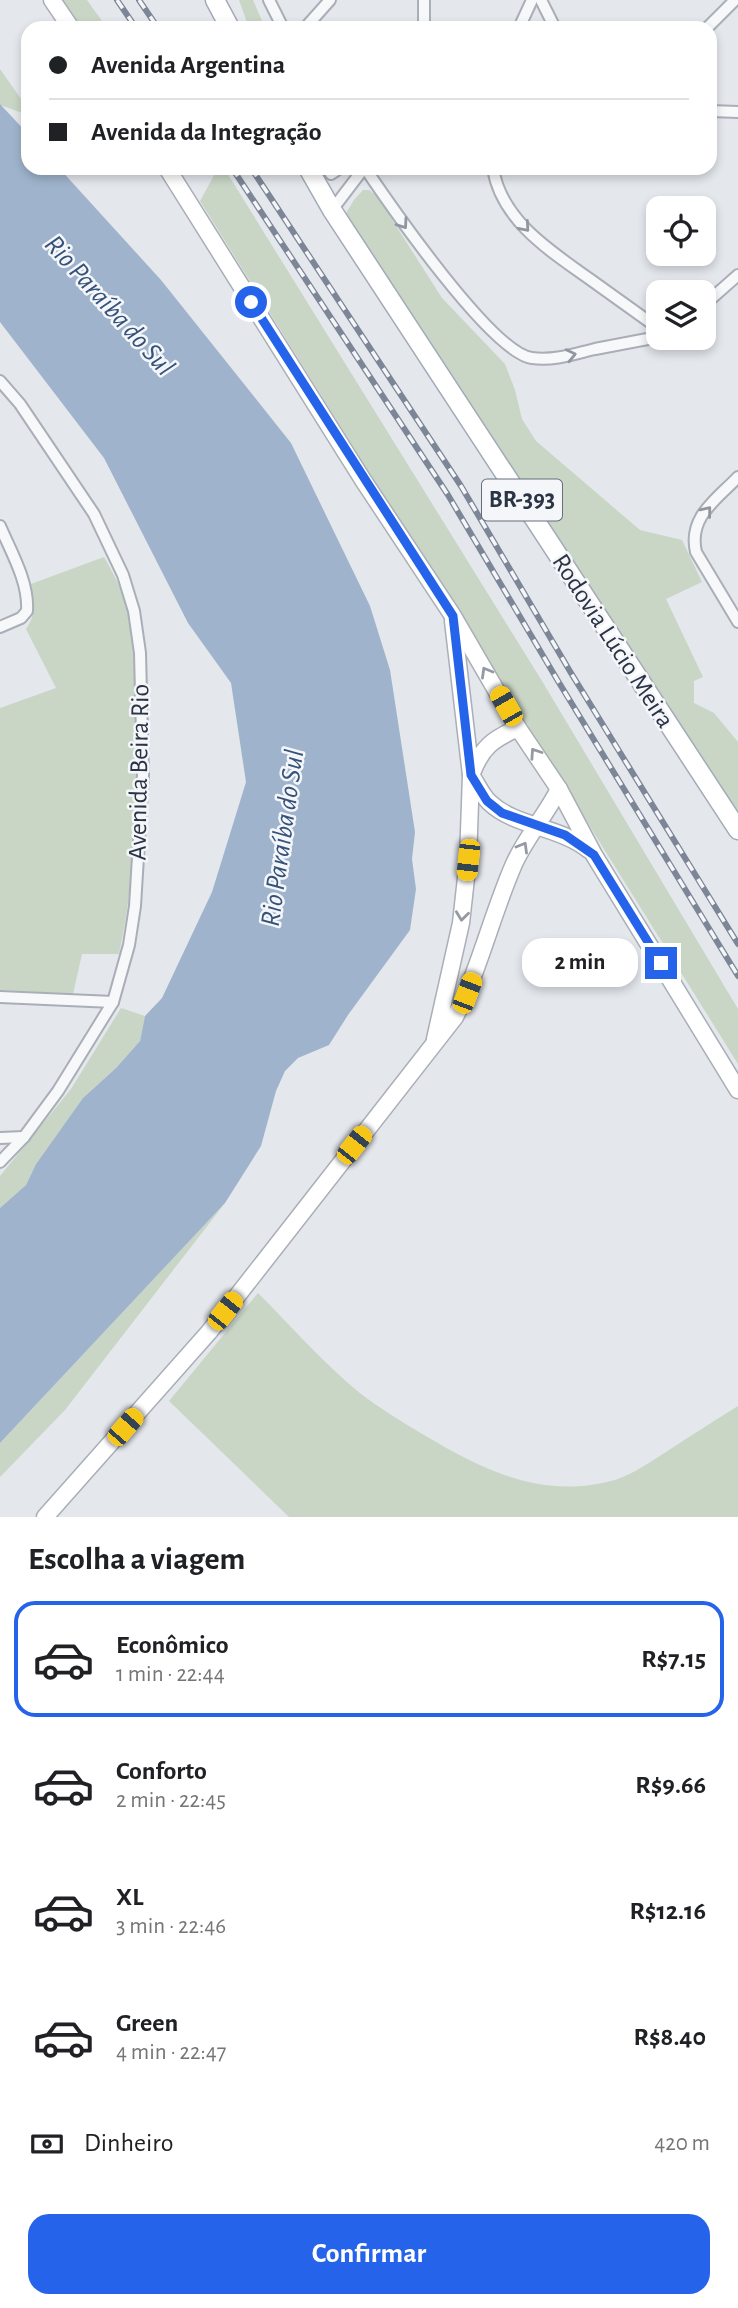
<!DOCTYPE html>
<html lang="pt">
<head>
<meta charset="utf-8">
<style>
  body { margin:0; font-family:"Alegreya Sans",sans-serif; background:#f2f2f2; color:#202124; height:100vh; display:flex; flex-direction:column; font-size:26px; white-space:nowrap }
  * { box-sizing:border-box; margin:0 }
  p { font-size:23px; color:#757577 }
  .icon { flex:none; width:38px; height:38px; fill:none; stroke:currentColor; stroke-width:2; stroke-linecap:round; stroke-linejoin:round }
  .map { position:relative; height:1517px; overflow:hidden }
  .side { display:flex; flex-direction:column; background:#fff; flex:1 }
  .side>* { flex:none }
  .banner { position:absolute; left:21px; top:21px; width:696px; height:154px; border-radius:21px; box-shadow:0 4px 10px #0003; display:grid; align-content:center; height:154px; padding:0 28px; background:#fff }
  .fabs { position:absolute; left:646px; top:196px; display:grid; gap:14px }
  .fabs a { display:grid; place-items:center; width:70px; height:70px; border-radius:14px; background:#fff; box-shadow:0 4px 10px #0003; font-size:35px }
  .end { position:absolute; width:32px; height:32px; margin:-16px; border:9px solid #2563eb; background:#fff; box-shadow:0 0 0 4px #fff }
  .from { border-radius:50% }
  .bubble { position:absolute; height:49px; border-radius:21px; background:#fff; box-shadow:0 4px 10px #0003; font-size:23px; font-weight:700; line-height:49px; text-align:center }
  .car { position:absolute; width:21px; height:42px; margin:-21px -10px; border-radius:9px; box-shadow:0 0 5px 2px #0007; background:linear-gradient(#f5c518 24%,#345 0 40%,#f5c518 0 76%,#345 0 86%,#f5c518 0) }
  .banner b { display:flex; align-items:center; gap:24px; height:66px; font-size:26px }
  .banner b+b { border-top:2px solid #e0e0e0 }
  .banner i { width:18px; height:18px; background:#202124 }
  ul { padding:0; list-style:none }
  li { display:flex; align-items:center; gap:21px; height:116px; margin:0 14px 10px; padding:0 14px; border:4px solid transparent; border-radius:21px }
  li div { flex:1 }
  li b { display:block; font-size:26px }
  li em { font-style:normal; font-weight:700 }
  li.current { border-color:#2563eb }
  li>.icon { width:63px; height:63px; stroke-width:1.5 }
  h2 { padding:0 28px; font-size:32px; line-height:84px }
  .pay { display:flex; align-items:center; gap:18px; height:77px; padding:0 28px; font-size:26px }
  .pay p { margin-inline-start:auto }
  .action { display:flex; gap:14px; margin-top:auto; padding:14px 28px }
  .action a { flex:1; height:80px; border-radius:21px; background:#2563eb; color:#fff; font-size:28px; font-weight:700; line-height:80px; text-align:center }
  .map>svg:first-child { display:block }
  .green { fill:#c9d6c5 }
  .water { fill:#9fb4cc }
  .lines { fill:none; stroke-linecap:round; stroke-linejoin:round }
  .street-casing { stroke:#a9aeb7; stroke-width:14 }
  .secondary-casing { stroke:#a9aeb7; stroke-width:19 }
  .primary-casing { stroke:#a3abb8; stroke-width:21 }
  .street { stroke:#f7f8fa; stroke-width:10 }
  .secondary { stroke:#fff; stroke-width:16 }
  .primary { stroke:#fff; stroke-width:18 }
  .rail-casing { stroke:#7d8696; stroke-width:6 }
  .rail { stroke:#f4f6f9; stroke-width:3.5; stroke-dasharray:10; stroke-linecap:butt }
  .oneway { stroke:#9196a0 }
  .oneway2 { stroke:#959aa2 }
  .route { stroke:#2563eb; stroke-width:9 }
  .labels { text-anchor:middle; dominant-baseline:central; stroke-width:5; stroke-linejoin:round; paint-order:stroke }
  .shield { fill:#f4f6f9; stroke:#676e7b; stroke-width:2 }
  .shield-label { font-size:24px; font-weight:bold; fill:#2b3445 }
  .street-label { font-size:26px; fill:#2b3445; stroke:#f4f6f9 }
  .water-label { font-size:28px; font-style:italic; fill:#34527a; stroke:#f4f6f9 }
</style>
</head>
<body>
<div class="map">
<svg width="738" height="1517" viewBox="0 0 738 1517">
  <rect width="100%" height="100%" fill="#e4e7ec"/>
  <g class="green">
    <path d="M60 0H87L107 28H79Z"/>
    <path d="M239 0H253L265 28H249Z"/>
    <path d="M0 69 28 109V115L0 105Z"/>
    <path d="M218 168H224L542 681 738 1009V1064L200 201Z"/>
    <path d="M363 190H369L377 196 442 298 505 364 515 390 522 419 536 441 640 530 682 540 702 582 666 599 703 677 694 681V703L714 713 738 742V815L361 238 346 213 354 200Z"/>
    <path d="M104 557C115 576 126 598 132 620 138 645 135 674 136 700 138 785 137 871 119 954H82L73 994 0 990V708L56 688 26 629C37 614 34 600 31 584Z"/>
    <path d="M121 1008 145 1016 140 1041 116 1068 83 1098 36 1164 26 1185 0 1208V1176L71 1089Z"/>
    <path d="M225 1203 65 1410 0 1477V1443Z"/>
    <path d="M258 1293C292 1327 324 1364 361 1394 381 1409 402 1422 424 1435 485 1471 542 1500 615 1480 633 1474 650 1462 666 1452 690 1436 714 1421 738 1406V1517H289L169 1401Z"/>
  </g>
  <path class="water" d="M0 104 28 134V168H59L161 280 291 443 370 606 390 670 415 832 412 859 416 889 410 930 348 1015 329 1045 298 1058 285 1071 276 1091 261 1146 225 1203 0 1443V1208L26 1185 36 1164 83 1098 116 1068 140 1041 145 1016 162 998 212 892 246 782 231 683 188 623 104 458 0 322Z"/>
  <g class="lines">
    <g class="street-casing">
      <g id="street">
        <path d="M269 0 283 28"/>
        <path d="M541 0 555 28"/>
        <path d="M305 28 330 0"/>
        <path d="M424 28V0"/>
        <path d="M519 28 532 0"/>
        <path d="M707 28 735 0"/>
        <path d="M710 111 738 112"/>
        <path d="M328 168 331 174 340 168"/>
        <path d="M365 168C390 205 492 353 532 358 554 361 574 354 595 349 616 345 637 341 658 337"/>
        <path d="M493 168C501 221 552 252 591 280 613 296 636 312 658 328"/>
        <path d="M332 210 364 168"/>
        <path d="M704 305 738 275"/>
        <path d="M0 381 20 404 94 514 123 575 134 611 140 653 143 775 135 906 129 945 113 1002 58 1091 24 1137 0 1162"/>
        <path d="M738 477C716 500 688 517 696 552L738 622"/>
        <path d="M0 526C11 552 29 582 27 611L21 618 0 627"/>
        <path d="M0 997 113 1002"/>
        <path d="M0 1138 24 1137"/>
      </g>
    </g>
    <g class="secondary-casing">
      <g id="secondary">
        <path d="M52 0 71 28"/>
        <path d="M167 168 363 480 453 616 518 728 559 789 594 855 738 1090"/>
        <path d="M472 773C482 747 493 739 518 728"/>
        <path d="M471 775C477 784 482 795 489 802 515 827 559 826 589 850"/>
        <path d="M435 1039 461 923 468 860 471 775 453 621"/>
        <path d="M45 1517 209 1332 455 1017C480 968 492 914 514 864 526 837 546 815 559 789"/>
      </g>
    </g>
    <g class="primary-casing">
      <g id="primary">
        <path d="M215 0 230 28"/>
        <path d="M308 168 332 210 738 830"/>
      </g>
    </g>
    <use href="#street" class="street"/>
    <use href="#secondary" class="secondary"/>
    <use href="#primary" class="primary"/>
    <g class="rail-casing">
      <g id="rail">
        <path d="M117 0 136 28"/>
        <path d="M139 0 158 28"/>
        <path d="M232 168 448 495 558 681 738 976"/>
        <path d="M251 168 461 486 571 673 738 944"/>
      </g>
    </g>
    <use href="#rail" class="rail"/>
  </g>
  <defs><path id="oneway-chevron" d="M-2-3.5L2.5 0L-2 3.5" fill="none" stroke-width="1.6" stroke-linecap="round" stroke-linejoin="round" transform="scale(1.75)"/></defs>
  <g class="oneway">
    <use href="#oneway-chevron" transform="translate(403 224) rotate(55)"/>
    <use href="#oneway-chevron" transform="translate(525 227) rotate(49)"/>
    <use href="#oneway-chevron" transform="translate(571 355) rotate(-13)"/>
    <use href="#oneway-chevron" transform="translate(707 511) rotate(-51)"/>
  </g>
  <g class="oneway2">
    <use href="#oneway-chevron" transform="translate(486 672) rotate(-120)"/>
    <use href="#oneway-chevron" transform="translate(535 753) rotate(-124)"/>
    <use href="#oneway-chevron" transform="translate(523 847) rotate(-60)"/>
    <use href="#oneway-chevron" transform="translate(462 916) rotate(97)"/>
  </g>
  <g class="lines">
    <path class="route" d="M251 302 453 616 471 775 487 801 502 813 565 835 594 855 661 963"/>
  </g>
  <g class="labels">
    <rect class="shield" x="482" y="479.5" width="80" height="41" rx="5"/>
    <g class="shield-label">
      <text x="522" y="500">BR-393</text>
    </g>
    <g class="street-label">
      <text transform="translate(613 641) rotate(57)">Rodovia Lúcio Meira</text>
      <text transform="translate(139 772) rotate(-89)">Avenida Beira Rio</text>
    </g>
    <g class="water-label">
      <text transform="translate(109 306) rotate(48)">Rio Paraíba do Sul</text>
      <text transform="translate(283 838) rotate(-82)">Rio Paraíba do Sul</text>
    </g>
  </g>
</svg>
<div class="fabs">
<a><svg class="icon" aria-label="locate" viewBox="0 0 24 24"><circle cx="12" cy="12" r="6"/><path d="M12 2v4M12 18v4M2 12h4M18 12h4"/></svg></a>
<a><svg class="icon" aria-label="layers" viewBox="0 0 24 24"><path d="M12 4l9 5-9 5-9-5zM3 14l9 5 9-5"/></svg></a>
</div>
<i class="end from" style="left:251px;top:302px"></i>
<i class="end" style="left:661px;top:963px"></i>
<div class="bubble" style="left:522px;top:938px;width:116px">2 min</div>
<i class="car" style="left:506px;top:706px;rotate:330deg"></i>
<i class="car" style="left:468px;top:860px;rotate:186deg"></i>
<i class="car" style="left:467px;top:993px;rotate:21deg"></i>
<i class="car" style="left:354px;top:1145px;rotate:38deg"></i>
<i class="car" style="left:225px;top:1311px;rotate:38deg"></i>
<i class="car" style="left:125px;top:1427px;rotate:41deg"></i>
<div class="banner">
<b><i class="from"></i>Avenida Argentina</b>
<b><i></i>Avenida da Integração</b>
</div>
</div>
<section class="side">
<h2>Escolha a viagem</h2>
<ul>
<li class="current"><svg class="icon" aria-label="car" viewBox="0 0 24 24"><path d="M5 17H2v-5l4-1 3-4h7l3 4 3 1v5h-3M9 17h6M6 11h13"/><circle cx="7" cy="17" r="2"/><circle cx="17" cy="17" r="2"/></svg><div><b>Econômico</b><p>1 min · 22:44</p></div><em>R$7.15</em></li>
<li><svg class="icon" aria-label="car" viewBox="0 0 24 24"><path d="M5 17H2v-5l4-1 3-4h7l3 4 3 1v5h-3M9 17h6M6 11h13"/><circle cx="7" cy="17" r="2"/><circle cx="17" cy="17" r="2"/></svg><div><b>Conforto</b><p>2 min · 22:45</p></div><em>R$9.66</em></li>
<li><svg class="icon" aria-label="car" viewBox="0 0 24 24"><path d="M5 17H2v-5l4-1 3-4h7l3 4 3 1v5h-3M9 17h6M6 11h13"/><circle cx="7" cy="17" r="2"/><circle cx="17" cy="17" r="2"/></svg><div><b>XL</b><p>3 min · 22:46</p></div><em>R$12.16</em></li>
<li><svg class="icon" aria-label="car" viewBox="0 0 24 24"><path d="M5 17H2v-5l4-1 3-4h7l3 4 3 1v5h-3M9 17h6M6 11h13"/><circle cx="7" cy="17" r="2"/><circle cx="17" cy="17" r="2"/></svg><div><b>Green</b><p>4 min · 22:47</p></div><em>R$8.40</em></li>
</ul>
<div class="pay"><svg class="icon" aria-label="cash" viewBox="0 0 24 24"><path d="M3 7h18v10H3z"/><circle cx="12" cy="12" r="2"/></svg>Dinheiro<p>420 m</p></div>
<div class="action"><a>Confirmar</a></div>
</section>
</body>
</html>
